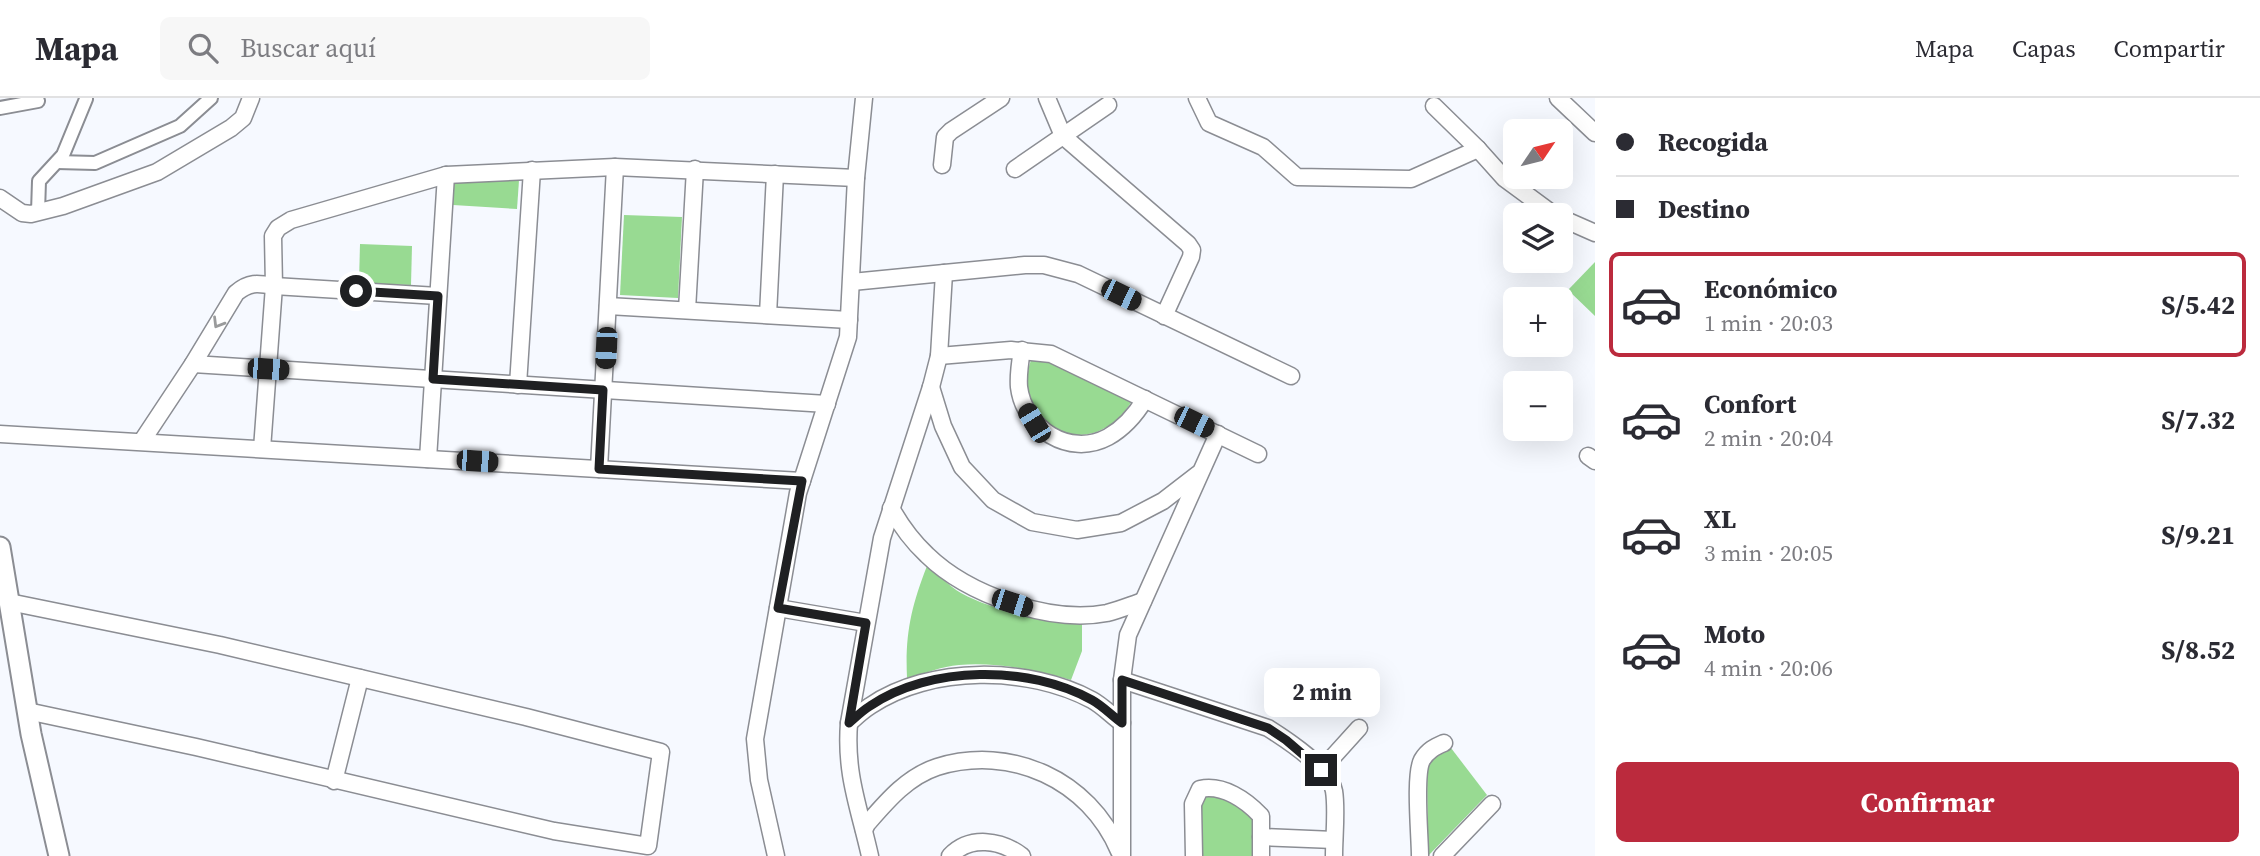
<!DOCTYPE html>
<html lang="es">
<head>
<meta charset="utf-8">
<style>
  body { margin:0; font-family:"Source Serif 4",serif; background:#f7f7f7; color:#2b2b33; height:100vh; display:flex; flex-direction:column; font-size:26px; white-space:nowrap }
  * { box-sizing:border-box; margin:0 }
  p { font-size:23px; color:#7c7c81 }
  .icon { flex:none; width:38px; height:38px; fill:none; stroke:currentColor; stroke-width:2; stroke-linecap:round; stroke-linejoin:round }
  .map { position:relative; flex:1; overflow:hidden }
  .drawer { display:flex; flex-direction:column; background:#fff; width:665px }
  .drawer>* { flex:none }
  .banner { display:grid; align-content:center; height:154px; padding:0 21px; background:#fff }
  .needle { width:46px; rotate:55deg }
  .buttons { position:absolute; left:1503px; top:21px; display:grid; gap:14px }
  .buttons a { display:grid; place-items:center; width:70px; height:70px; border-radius:10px; background:#fff; box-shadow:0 7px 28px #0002; font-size:35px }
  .end { position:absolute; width:32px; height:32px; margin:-16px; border:9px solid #1f2022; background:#fff; box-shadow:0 0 0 4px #fff }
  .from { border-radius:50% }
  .bubble { position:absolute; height:49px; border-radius:10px; background:#fff; box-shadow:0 7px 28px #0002; font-size:23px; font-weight:700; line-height:49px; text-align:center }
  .car { position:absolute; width:21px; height:42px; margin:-21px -10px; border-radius:9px; box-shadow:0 0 5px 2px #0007; background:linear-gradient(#222 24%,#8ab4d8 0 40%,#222 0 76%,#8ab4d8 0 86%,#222 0) }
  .banner b { display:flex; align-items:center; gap:24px; height:66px; font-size:26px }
  .banner b+b { border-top:2px solid #e1e1e2 }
  .banner i { width:18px; height:18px; background:#2b2b33 }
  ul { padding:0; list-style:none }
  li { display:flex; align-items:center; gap:21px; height:105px; margin:0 14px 10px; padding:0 7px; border:4px solid transparent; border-radius:10px }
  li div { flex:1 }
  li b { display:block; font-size:26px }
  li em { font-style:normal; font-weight:700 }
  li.on { border-color:#bb2a3d }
  li>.icon { width:63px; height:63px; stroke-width:1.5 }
  .primary-button { display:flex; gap:14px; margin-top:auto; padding:14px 21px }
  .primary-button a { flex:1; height:80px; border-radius:10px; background:#bb2a3d; color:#fff; font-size:28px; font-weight:700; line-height:80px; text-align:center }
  header { display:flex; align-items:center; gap:42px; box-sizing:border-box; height:98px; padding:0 35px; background:#fff; border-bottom:2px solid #e1e1e2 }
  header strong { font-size:33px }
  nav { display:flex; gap:38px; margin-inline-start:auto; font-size:24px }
  .search { width:490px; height:63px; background:#f7f7f7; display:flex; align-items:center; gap:18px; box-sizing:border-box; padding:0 24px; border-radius:10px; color:#7c7c81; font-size:26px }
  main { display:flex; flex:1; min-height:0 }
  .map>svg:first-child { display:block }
  .green { fill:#98da92 }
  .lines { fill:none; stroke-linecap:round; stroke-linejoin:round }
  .pedestrian-casing { stroke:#8b8d93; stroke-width:16 }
  .minor-casing { stroke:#8b8d93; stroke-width:19 }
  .tertiary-casing { stroke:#8b8d93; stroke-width:23 }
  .pedestrian { stroke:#fff; stroke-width:12 }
  .minor { stroke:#fff; stroke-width:16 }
  .tertiary { stroke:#fff; stroke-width:19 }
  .oneway { stroke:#9a9b9c }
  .route { stroke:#1f2022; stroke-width:9 }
</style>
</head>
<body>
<header>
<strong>Mapa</strong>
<div class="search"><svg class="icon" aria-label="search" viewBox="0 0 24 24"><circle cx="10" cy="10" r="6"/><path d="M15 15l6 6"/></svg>Buscar aquí</div>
<nav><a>Mapa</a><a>Capas</a><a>Compartir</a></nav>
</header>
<main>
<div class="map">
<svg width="1595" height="758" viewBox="0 0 1595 758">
  <rect width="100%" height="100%" fill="#f6f9ff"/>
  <g class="green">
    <path d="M520 68 517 111 453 107 454 73Z"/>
    <path d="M624 117 682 119 678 200 620 197Z"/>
    <path d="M360 146 412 148 411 187 359 185Z"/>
    <path d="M1595 164V218L1568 192Z"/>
    <path d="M1031 262 1055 265 1132 303C1091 370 1008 328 1031 262Z"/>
    <path d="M927 468C938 476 949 488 961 495 997 515 1042 520 1082 523V553L1071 582C1035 572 998 564 959 567 942 568 924 576 907 580 905 536 911 509 927 468Z"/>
    <path d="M1451 650 1487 697 1428 758 1427 676 1429 663Z"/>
    <path d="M1211 694 1241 708 1255 721V758H1200V701Z"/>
  </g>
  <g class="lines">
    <g class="pedestrian-casing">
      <g id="pedestrian">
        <path d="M0 10 38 3"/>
        <path d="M57 64 95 65 180 28 211 0"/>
        <path d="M38 114 39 83 63 57 86 1"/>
      </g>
    </g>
    <g class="minor-casing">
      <g id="minor">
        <path d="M1047 0 1063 38 1188 146 1192 152 1191 159 1164 218"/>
        <path d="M1197 0 1209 25 1263 49 1297 79 1411 81 1478 51"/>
        <path d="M1558 0 1595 35"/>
        <path d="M1434 8 1478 51 1504 80 1554 117"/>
        <path d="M942 67 945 39 951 33 1001 0"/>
        <path d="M1015 71 1108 7"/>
        <path d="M0 100 22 115 31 116 63 108 157 74 231 30 243 20 251 0"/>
        <path d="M1561 120 1595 135"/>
        <path d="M852 184 1025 167H1044L1078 176 1291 278"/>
        <path d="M608 208 849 222"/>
        <path d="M687 212 695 71"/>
        <path d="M768 217 775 76"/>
        <path d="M1022 252C1020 264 1018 277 1019 289 1024 330 1069 360 1108 339 1124 330 1136 316 1145 301"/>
        <path d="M939 258 1011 252 1051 256 1258 356"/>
        <path d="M193 266 827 306"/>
        <path d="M518 287 532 72"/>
        <path d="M931 289 943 328 962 369 993 402 1032 424 1077 432 1121 425 1163 403 1198 376"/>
        <path d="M0 336 802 383"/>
        <path d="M142 343 193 266 236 195C249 184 257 185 274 188L438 198"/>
        <path d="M262 351 274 188 273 138 278 130 291 122 446 77 615 69 856 80"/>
        <path d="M1588 358 1595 363"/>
        <path d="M428 361 446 77"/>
        <path d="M599 371 615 69"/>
        <path d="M891 410C901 428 912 443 927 457 968 497 1051 526 1107 515 1119 512 1131 507 1143 503"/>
        <path d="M9 504 220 547 526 619 661 654 648 748 554 733 196 649 27 613"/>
        <path d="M778 510 866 525"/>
        <path d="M1122 582 1268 630C1287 642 1330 670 1334 693 1337 711 1334 738 1334 758"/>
        <path d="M849 625C856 619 862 613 870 608 930 567 1029 568 1092 602 1103 608 1112 618 1122 625"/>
        <path d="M1321 672 1359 630"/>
        <path d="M334 683 360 580"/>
        <path d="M864 732 867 726C887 703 907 679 937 669 1011 646 1089 682 1119 753"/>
        <path d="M1261 739 1334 742"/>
        <path d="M776 758 759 682 755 641 798 395 848 239 856 80 864 0"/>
        <path d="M870 758C859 709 845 676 849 625L882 440 931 289 939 258 944 175"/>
        <path d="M950 758C970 737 1001 742 1022 758"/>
        <path d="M1122 758V582L1128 537 1218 336"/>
        <path d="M1194 758 1193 706 1200 691C1223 686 1246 702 1261 718V758"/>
        <path d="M1420 758C1420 738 1414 677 1422 662 1428 652 1435 649 1444 645"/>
        <path d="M1442 758 1492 706"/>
      </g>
    </g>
    <g class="tertiary-casing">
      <path id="tertiary" d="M0 449 31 636 59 758"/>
    </g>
    <use href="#pedestrian" class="pedestrian"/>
    <use href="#minor" class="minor"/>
    <use href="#tertiary" class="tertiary"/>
  </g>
  <defs><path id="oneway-chevron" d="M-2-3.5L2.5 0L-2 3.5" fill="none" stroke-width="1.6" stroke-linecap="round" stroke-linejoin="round" transform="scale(1.75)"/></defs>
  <use class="oneway" href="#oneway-chevron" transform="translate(218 225) rotate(121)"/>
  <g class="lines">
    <path class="route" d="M356 193 438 198 433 281 603 292 599 371 802 383 778 510 866 525 849 625C856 619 862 613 870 608 930 567 1029 567 1092 602 1103 608 1112 618 1122 625V582L1268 630 1286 642 1321 672"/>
  </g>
</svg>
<div class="buttons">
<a><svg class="needle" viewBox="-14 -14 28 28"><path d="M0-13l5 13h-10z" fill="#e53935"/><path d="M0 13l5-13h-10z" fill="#7c7c81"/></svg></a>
<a><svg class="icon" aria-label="layers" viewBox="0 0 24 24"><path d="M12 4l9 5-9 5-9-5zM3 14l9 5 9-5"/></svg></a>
<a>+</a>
<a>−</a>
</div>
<i class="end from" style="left:356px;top:193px"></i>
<i class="end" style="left:1321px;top:672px"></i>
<div class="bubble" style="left:1264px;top:570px;width:116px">2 min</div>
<i class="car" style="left:1121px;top:197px;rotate:116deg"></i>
<i class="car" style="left:606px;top:250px;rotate:183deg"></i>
<i class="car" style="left:268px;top:271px;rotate:94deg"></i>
<i class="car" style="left:1194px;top:324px;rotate:116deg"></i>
<i class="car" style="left:1034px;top:325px;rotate:329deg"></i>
<i class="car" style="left:477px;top:363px;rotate:94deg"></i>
<i class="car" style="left:1012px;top:505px;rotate:108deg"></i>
</div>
<section class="drawer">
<div class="banner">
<b><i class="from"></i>Recogida</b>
<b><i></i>Destino</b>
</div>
<ul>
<li class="on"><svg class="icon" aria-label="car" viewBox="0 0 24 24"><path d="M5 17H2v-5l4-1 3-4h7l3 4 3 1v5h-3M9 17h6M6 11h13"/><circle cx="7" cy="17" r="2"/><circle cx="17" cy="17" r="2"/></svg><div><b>Económico</b><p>1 min · 20:03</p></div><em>S/5.42</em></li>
<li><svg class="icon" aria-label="car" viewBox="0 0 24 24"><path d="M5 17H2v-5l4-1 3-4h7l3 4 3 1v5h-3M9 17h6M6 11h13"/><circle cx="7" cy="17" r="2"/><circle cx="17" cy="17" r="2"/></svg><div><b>Confort</b><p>2 min · 20:04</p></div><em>S/7.32</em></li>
<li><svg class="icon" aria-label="car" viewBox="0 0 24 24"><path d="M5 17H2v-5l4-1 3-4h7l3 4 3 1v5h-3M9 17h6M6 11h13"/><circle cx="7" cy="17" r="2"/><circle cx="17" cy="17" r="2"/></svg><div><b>XL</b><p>3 min · 20:05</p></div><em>S/9.21</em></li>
<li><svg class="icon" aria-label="car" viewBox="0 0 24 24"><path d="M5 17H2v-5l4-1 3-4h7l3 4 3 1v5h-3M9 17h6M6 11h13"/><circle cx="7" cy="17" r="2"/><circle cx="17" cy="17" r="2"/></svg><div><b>Moto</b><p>4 min · 20:06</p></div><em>S/8.52</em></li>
</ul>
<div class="primary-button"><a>Confirmar</a></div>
</section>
</main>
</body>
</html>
